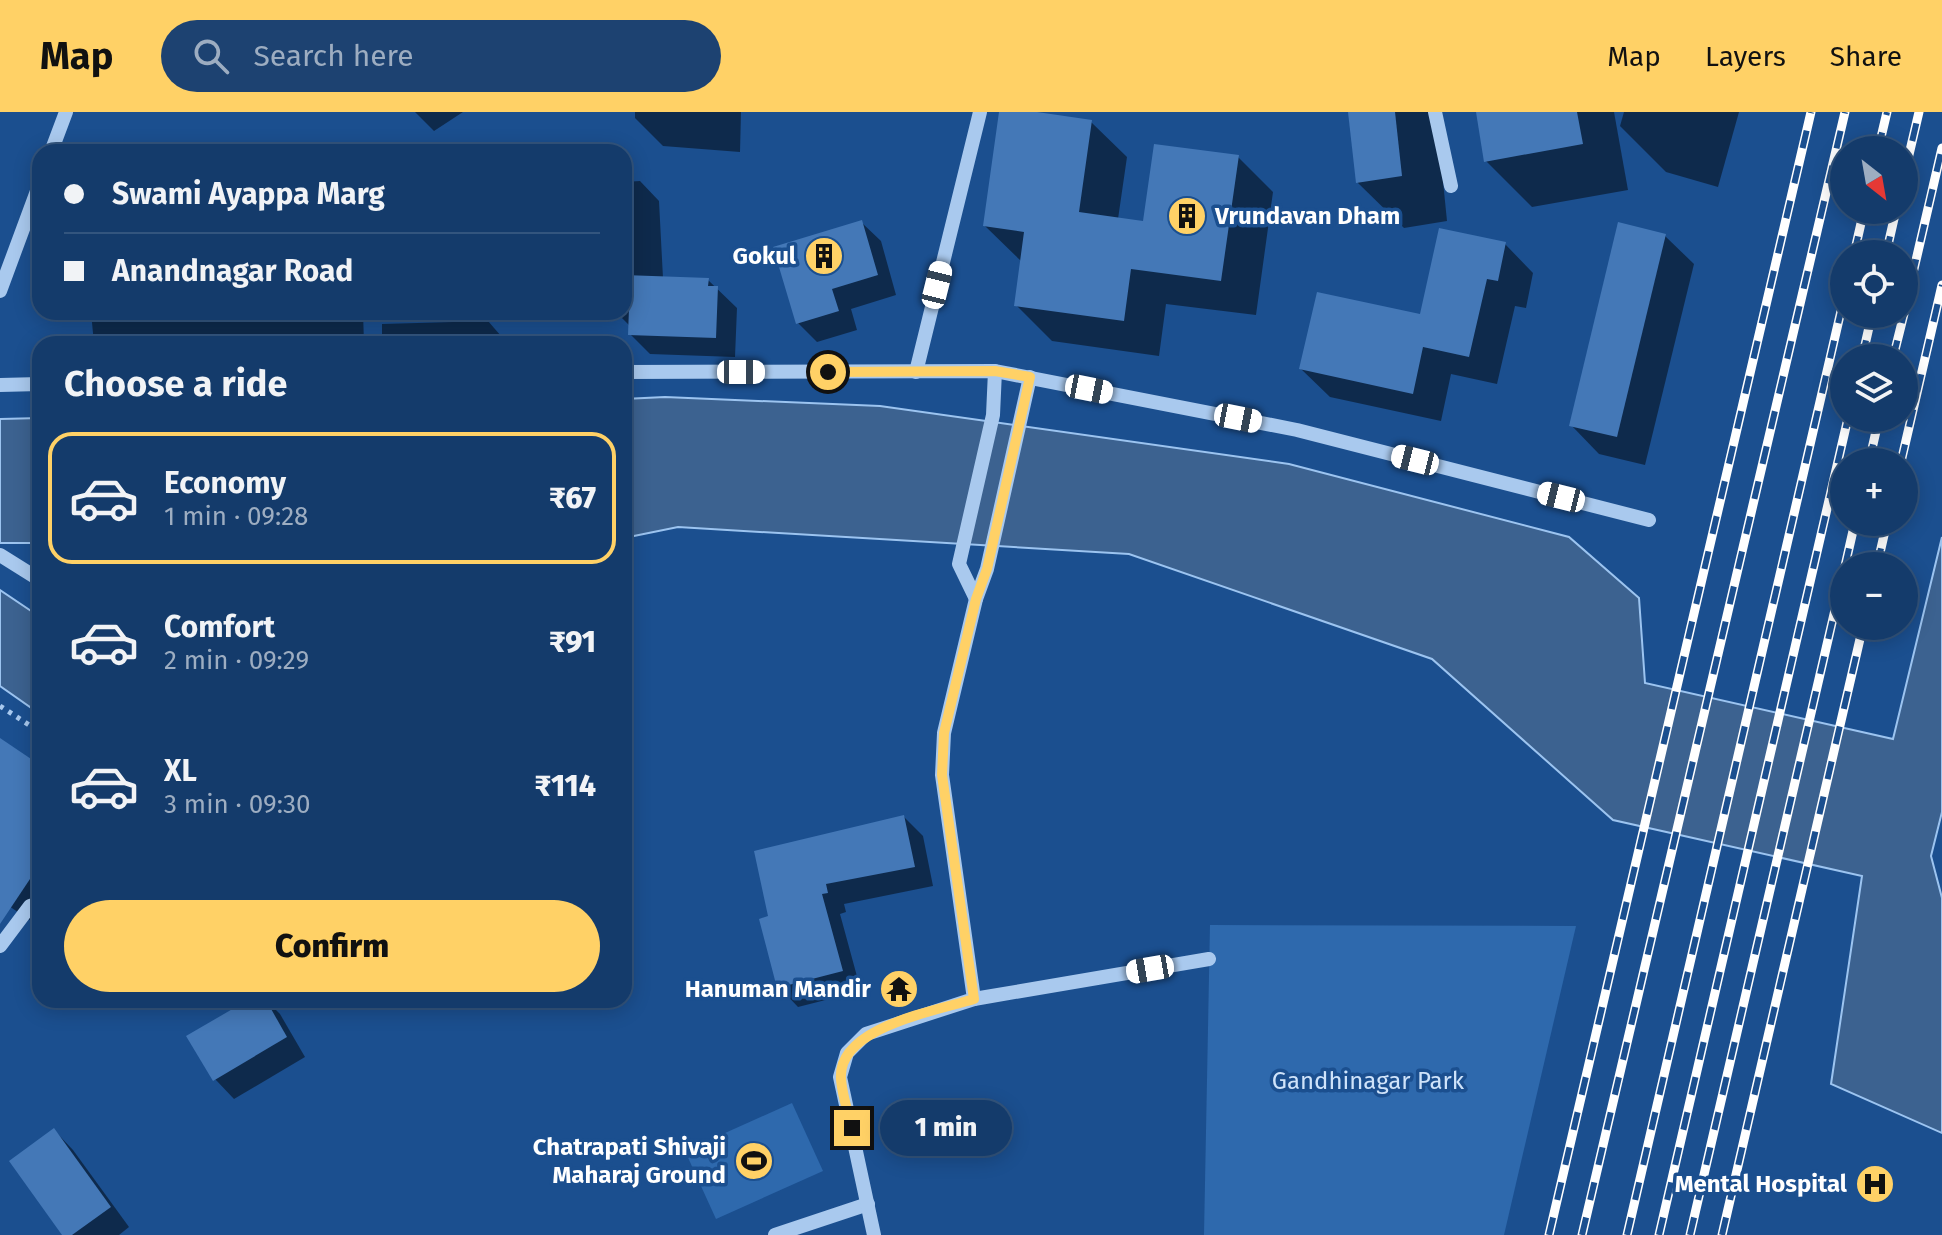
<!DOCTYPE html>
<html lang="en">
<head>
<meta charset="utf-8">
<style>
  body { margin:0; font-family:"Fira Sans",sans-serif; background:#1d4271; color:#f1f3f6; height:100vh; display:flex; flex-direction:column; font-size:30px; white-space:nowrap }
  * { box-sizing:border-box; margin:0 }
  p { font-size:26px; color:#9dadc1 }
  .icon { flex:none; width:44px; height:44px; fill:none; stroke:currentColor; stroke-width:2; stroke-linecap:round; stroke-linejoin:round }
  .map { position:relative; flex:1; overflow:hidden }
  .details { position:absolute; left:32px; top:224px; width:600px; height:672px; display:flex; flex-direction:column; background:#143b6b; border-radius:24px; box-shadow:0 4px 20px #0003,0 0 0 2px #33557e }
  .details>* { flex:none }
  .hud { position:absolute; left:32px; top:32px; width:600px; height:176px; border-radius:24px; box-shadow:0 4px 20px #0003,0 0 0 2px #33557e; display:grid; align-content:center; height:176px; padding:0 32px; background:#143b6b }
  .needle { width:52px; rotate:149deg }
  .tools { position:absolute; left:1830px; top:24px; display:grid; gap:16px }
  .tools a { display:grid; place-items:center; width:88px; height:88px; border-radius:50%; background:#143b6b; box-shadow:0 4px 20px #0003,0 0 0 2px #33557e; font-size:40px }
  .end { position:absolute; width:36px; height:36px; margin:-18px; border:10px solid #ffd166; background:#111; box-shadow:0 0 0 4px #111 }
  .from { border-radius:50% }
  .bubble { position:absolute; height:56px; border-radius:28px; background:#143b6b; box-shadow:0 4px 20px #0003,0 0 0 2px #33557e; font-size:26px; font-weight:800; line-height:56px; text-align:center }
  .car { position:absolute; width:24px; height:48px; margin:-24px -12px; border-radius:10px; box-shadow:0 0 6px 2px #0007; background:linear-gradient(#fff 24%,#345 0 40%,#fff 0 76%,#345 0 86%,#fff 0) }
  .hud b { display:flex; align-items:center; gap:28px; height:76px; font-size:30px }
  .hud b+b { border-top:2px solid #33557e }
  .hud i { width:20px; height:20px; background:#f1f3f6 }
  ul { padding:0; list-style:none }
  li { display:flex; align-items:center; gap:24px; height:132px; margin:0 16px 12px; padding:0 16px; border:4px solid transparent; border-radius:24px }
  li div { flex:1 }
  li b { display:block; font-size:30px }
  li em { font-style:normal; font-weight:800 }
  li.active { border-color:#ffd166 }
  li>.icon { width:72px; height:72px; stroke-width:1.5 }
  h2 { padding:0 32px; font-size:36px; line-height:96px }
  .primary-button { display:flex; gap:16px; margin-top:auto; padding:16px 32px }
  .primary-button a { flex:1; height:92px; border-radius:48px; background:#ffd166; color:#111; font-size:32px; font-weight:800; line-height:92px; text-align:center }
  header { display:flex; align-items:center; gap:48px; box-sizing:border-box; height:112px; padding:0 40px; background:#ffd166; color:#111 }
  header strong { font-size:38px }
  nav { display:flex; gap:44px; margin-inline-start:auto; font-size:28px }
  .search { width:560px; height:72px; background:#1d4271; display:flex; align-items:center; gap:20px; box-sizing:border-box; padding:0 28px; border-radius:44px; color:#9dadc1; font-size:30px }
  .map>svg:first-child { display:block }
  .green { fill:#2e69ad }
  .water { fill:#3c6290; stroke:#9cc4f0; stroke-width:2 }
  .shadow { fill:#0007 }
  .building { fill:#4478b7 }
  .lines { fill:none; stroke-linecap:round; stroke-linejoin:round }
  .path { stroke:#a9c9ee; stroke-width:5; stroke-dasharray:4 6; stroke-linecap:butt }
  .minor { stroke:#a9c9ee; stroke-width:14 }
  .rail-casing { stroke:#fff; stroke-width:9 }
  .rail { stroke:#1b4f8f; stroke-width:6; stroke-dasharray:18; stroke-linecap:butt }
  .route { stroke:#ffd166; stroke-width:10 }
  .labels { text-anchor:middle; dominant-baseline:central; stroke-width:7; stroke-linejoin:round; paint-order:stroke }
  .poi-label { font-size:24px; font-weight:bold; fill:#fff; stroke:#1b4f8f; text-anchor:end }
  .park-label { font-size:24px; fill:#cfe3fa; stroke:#1b4f8f }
</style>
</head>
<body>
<header>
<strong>Map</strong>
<div class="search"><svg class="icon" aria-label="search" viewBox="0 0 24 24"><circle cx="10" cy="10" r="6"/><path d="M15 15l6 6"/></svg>Search here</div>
<nav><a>Map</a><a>Layers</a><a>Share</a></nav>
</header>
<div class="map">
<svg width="1942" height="1123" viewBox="0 0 1942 1123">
  <rect width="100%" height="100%" fill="#1b4f8f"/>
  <g class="green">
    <path d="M1210 813 1576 814 1504 1123H1204Z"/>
    <path d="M792 991 823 1059 716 1107 685 1039Z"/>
  </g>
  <g class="water">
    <path d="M665 285 880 294 1289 352 1569 425 1639 486 1645 571 1893 627 1942 425V700L1931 744 1942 786V1021L1831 972 1862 764 1613 708 1432 547 1129 442 678 415 624 426V287Z"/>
    <path d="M40 306V431H0V307Z"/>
    <path d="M0 478 40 505V602L0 574Z"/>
  </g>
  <g class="shadow">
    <path d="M415 0H463L434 19Z"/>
    <path d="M635 0H741L740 40 663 34 635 6Z"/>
    <path d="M1001 0 1091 10 1127 45 1118 107 1145 111 1238 45 1273 80 1256 203 1166 192 1159 244 1052 229 1016 193 1021 149 985 114Z"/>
    <path d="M1350 0H1436L1447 109 1404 116 1358 71Z"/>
    <path d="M1477 0H1614L1628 78 1532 95 1486 49Z"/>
    <path d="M1624 0H1739L1718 75 1666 60 1620 14Z"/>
    <path d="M640 69 659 89 663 166 708 168 737 196 735 245 650 242 630 222V214L616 200H624V70Z"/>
    <path d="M861 110 881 129 896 183 851 197 857 218 817 230 798 211Z"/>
    <path d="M1665 124 1694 152 1645 353 1599 342 1571 313Z"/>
    <path d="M1505 132 1533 161 1526 196 1515 194 1497 272 1451 262 1441 309 1330 285 1301 257 1422 204Z"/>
    <path d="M91 200H363L364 232H94Z"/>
    <path d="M488 209 508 232H382V212Z"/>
    <path d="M0 629 40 655V815L0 788Z"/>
    <path d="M904 705 923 724 933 774 844 792 846 800 840 802 861 879 798 895 779 875 770 806Z"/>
    <path d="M252 888H266L280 902 305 945 234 987 215 967Z"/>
    <path d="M54 1018 73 1038 129 1115 119 1123H65Z"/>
  </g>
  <g class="building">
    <path d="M999 0H1037L1092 8 1079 100 1143 109 1154 32 1239 43 1221 169 1131 157 1124 209 1014 194 1024 120 983 114Z"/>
    <path d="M1348 0H1395L1402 64 1356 71Z"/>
    <path d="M1476 0H1577L1583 32 1484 50Z"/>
    <path d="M862 108 878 163 832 177 839 199 796 212 773 135Z"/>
    <path d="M1618 110 1666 122 1617 325 1569 314Z"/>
    <path d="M1439 116 1506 130 1498 169 1487 167 1469 245 1423 235 1413 282 1299 257 1317 180 1420 202Z"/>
    <path d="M624 163 709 166 708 174H718L716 226 628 223 629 196H624Z"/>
    <path d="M0 626 40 653V752L0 812Z"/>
    <path d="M904 703 915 755 826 772 828 781 822 782 843 859 777 876 759 807 768 804 754 739Z"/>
    <path d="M248 888H266L287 925 213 969 186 924Z"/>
    <path d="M54 1016 111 1095 72 1123H62L9 1049Z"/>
  </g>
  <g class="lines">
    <path class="path" d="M0 594 40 620"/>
    <g class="minor">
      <path d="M1435 0 1451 74"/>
      <path d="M51 40 66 0"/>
      <path d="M0 179 40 71"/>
      <path d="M624 260 995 259 1297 318 1649 408"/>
      <path d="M916 260 980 0"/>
      <path d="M0 273 40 272"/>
      <path d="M0 443 40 468"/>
      <path d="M976 487 959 452 993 303 995 259"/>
      <path d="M0 834 30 794 40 791"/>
      <path d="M974 887 1209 847"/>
      <path d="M775 1123 868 1092"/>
      <path d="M874 1123 840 965 847 941 866 922 974 887 942 663 944 621 976 487 987 457 1030 265"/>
    </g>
    <g class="rail-casing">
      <g id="rail">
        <path d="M1878 38 1887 0"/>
        <path d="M1904 64 1919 0"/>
        <path d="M1854 142 1864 98"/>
        <path d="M1886 142 1896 98"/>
        <path d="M1904 200 1942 36"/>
        <path d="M1862 246 1872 202"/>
        <path d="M1893 246 1904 202"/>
        <path d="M1869 350 1879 306"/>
        <path d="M1901 350 1942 173"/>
        <path d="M1845 454 1855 410"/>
        <path d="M1877 454 1887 410"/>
        <path d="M1549 1123 1811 0"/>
        <path d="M1582 1123 1845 0"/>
        <path d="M1627 1123 1844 186"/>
        <path d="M1659 1123 1848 306"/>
        <path d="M1690 1123 1844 459"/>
        <path d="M1722 1123 1863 514"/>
      </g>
    </g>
    <use href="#rail" class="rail"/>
  </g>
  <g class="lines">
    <path class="route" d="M828 260 995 259 1030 265 987 457 976 487 944 621 942 663 974 887C936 899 837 915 841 967 842 983 848 1000 852 1016"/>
  </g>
  <defs>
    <g id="building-disc" transform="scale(2)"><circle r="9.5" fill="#ffd166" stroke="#1b4f8f"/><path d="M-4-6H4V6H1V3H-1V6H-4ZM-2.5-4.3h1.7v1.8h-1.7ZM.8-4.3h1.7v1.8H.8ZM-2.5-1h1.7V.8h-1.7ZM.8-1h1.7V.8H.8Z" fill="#111"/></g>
    <g id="temple-disc" transform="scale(2)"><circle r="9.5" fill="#ffd166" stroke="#1b4f8f"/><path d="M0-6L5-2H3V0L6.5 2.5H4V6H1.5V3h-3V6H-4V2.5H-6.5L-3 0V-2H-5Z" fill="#111"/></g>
    <g id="stadium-disc" transform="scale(2)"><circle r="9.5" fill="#ffd166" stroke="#1b4f8f"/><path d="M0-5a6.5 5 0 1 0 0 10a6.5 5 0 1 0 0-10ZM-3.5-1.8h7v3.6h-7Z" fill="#111"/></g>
    <g id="hospital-disc" transform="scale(2)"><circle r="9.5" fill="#ffd166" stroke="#1b4f8f"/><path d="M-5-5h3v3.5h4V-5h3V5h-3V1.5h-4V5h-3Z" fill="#111"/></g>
  </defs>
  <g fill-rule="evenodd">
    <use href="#building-disc" x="1187" y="104"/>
    <use href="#building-disc" x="824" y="144"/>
    <use href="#temple-disc" x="899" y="877"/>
    <use href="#stadium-disc" x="754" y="1049"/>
    <use href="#hospital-disc" x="1875" y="1072"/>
  </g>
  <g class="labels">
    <g class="poi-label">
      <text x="1215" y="104" text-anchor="start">Vrundavan Dham</text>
      <text x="796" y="144">Gokul</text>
      <text x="871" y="877">Hanuman Mandir</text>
      <text x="726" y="1035">Chatrapati Shivaji<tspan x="726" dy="28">Maharaj Ground</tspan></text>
      <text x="1847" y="1072">Mental Hospital</text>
    </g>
    <g class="park-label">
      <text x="1368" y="969">Gandhinagar Park</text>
    </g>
  </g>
</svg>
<div class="tools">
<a><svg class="needle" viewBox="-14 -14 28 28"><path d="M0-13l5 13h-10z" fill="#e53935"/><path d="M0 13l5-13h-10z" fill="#9dadc1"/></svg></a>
<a><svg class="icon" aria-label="locate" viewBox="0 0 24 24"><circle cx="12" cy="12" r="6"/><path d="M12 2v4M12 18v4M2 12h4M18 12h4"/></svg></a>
<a><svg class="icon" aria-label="layers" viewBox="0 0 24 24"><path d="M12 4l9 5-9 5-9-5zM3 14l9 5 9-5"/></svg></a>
<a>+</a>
<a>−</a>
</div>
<i class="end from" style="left:828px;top:260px"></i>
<i class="end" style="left:852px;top:1016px"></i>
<div class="bubble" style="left:880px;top:988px;width:132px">1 min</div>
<i class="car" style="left:937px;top:173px;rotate:14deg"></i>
<i class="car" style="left:741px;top:260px;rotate:90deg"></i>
<i class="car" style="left:1089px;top:277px;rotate:101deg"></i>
<i class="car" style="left:1238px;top:306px;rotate:101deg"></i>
<i class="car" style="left:1415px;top:348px;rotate:284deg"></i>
<i class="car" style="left:1561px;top:385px;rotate:284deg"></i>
<i class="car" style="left:1150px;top:857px;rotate:260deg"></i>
<div class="hud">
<b><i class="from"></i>Swami Ayappa Marg</b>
<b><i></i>Anandnagar Road</b>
</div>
<section class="details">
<h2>Choose a ride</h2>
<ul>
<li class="active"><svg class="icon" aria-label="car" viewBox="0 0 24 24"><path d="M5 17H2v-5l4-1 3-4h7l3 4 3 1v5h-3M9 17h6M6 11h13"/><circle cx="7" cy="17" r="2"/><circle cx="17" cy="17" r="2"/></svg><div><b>Economy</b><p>1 min · 09:28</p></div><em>₹67</em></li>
<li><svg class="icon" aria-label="car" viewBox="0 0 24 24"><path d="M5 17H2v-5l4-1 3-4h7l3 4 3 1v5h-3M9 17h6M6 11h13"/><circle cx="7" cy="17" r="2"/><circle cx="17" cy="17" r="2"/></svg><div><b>Comfort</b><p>2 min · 09:29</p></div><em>₹91</em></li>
<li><svg class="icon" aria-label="car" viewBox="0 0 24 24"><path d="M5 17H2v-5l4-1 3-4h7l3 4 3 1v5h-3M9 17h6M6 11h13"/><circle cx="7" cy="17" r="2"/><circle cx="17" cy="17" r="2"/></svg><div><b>XL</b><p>3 min · 09:30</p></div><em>₹114</em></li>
</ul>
<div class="primary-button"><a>Confirm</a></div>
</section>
</div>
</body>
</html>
